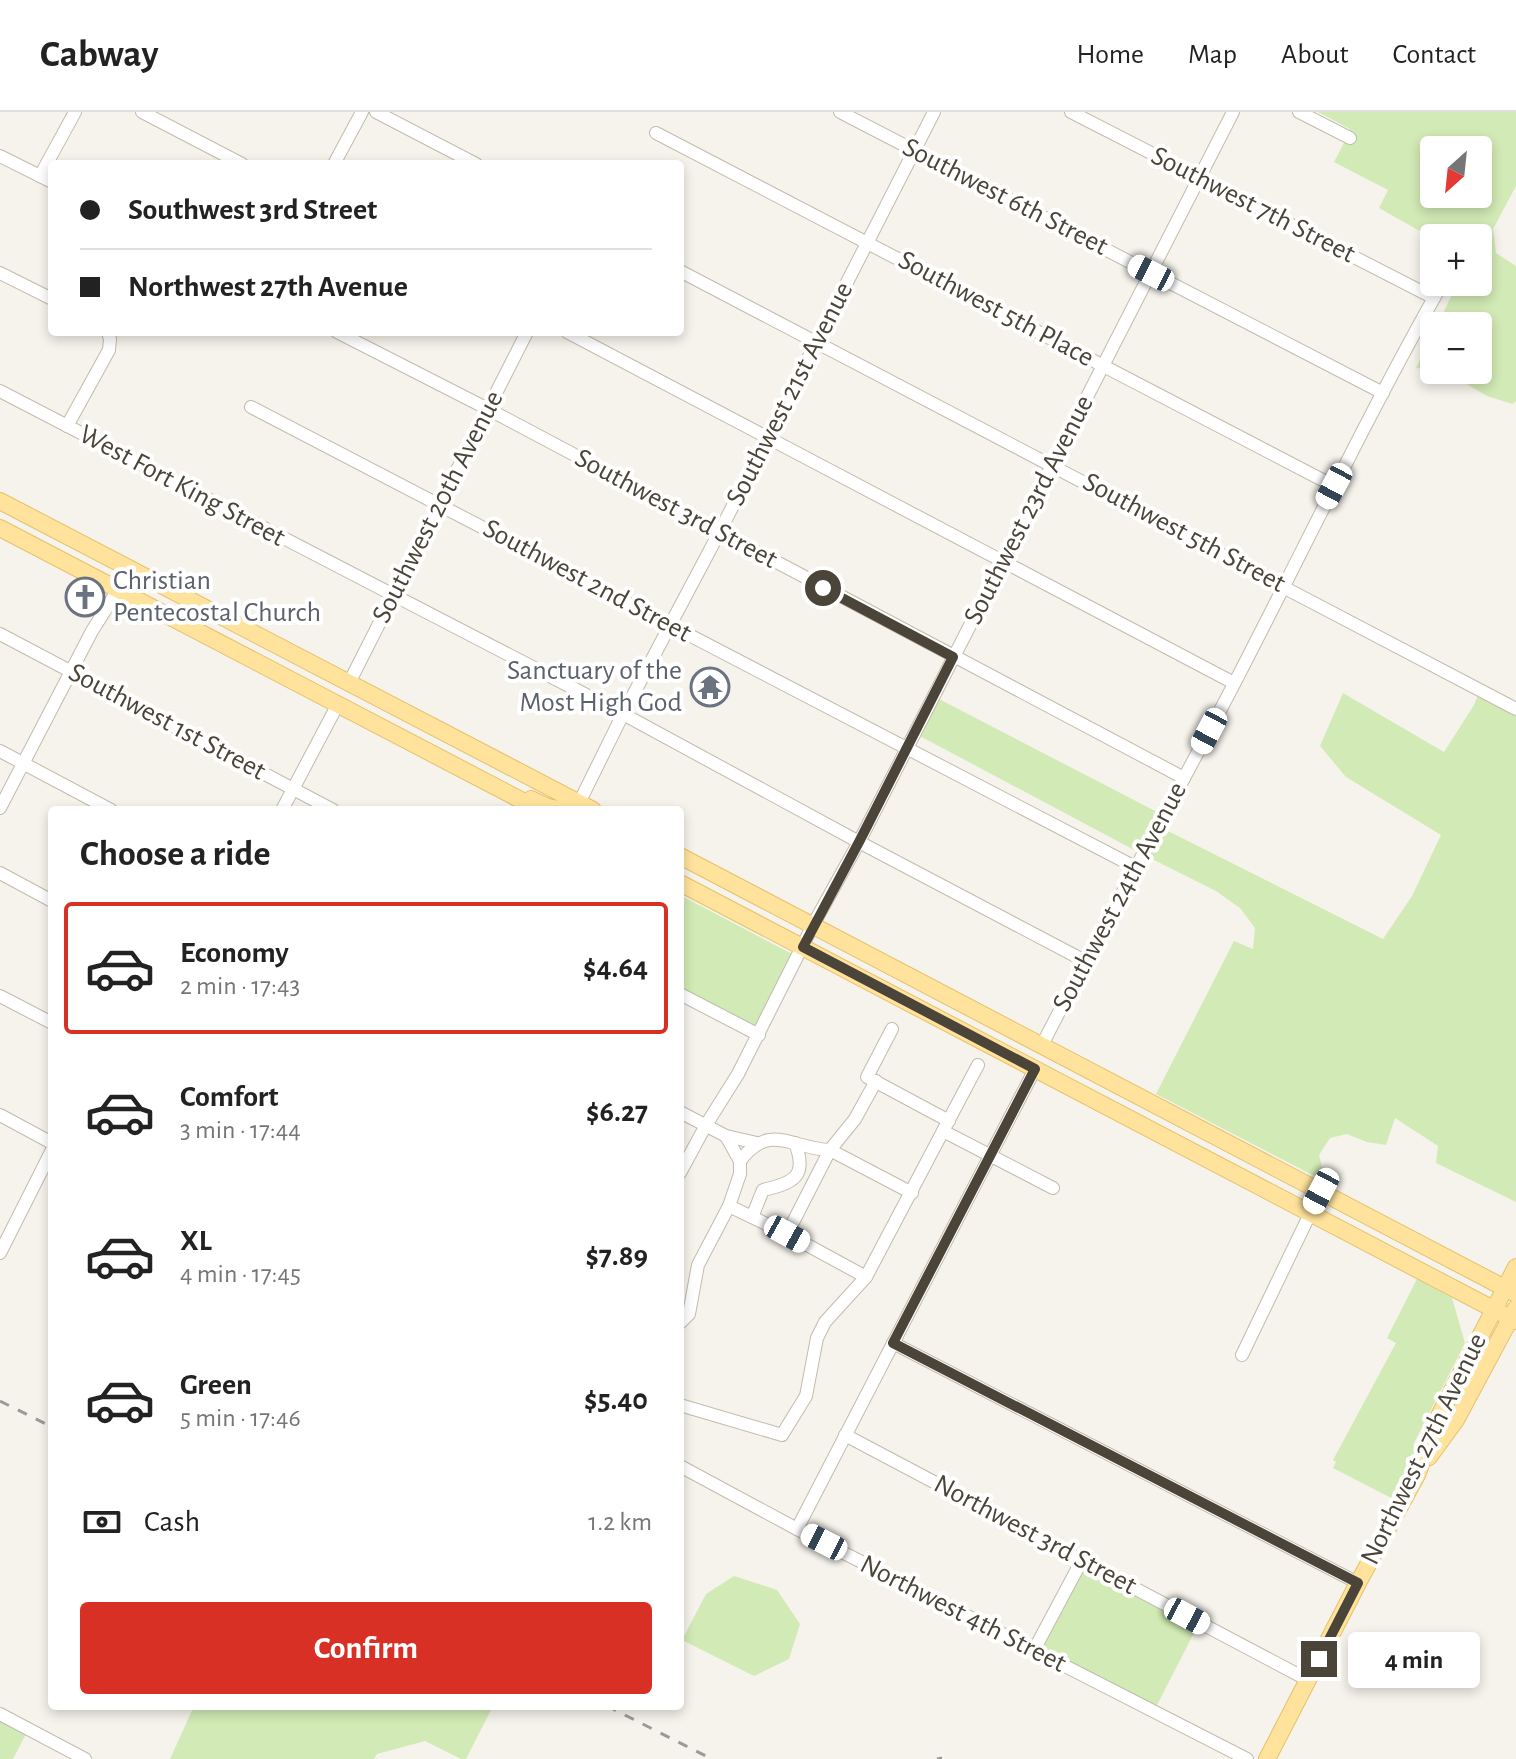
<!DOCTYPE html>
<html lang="en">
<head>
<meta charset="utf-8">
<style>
  body { margin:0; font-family:"Alegreya Sans",sans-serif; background:#f6f6f6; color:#222; height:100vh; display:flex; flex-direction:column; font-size:30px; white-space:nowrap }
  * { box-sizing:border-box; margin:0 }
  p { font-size:26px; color:#767676 }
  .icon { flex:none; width:44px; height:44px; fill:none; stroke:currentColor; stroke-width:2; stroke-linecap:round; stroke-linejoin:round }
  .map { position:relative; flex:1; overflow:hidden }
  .details { position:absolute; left:48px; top:694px; width:636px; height:904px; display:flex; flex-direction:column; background:#fff; border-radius:8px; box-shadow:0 4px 12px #0003 }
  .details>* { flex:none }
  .hud { position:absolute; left:48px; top:48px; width:636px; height:176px; border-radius:8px; box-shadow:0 4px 12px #0003; display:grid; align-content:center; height:176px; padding:0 32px; background:#fff }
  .needle { width:52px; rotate:207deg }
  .buttons { position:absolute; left:1420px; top:24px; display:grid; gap:16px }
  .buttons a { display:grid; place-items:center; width:72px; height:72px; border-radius:8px; background:#fff; box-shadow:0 4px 12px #0003; font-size:40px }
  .end { position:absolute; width:36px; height:36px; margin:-18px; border:10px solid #4b4439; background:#fff; box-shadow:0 0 0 4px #fff }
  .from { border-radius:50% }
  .bubble { position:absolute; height:56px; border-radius:8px; background:#fff; box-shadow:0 4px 12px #0003; font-size:26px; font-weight:700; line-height:56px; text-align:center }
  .car { position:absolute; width:24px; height:48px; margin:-24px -12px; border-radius:10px; box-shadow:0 0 6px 2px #0007; background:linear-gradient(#fff 24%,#345 0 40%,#fff 0 76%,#345 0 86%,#fff 0) }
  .hud b { display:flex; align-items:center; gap:28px; height:76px; font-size:30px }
  .hud b+b { border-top:2px solid #e0e0e0 }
  .hud i { width:20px; height:20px; background:#222 }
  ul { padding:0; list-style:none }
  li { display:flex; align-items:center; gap:24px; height:132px; margin:0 16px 12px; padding:0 16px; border:4px solid transparent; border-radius:8px }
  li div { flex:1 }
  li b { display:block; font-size:30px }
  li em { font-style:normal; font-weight:700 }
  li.active { border-color:#d93025 }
  li>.icon { width:72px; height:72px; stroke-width:1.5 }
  h2 { padding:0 32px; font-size:36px; line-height:96px }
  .pay { display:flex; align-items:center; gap:20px; height:88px; padding:0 32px; font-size:30px }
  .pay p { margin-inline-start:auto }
  .cta { display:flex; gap:16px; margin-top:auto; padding:16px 32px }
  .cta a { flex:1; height:92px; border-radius:8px; background:#d93025; color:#fff; font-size:32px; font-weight:700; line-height:92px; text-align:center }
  header { display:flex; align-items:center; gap:48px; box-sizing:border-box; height:112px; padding:0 40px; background:#fff; border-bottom:2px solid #e0e0e0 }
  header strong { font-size:38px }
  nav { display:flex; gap:44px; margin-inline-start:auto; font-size:28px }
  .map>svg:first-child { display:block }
  .green { fill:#d2eab5; fill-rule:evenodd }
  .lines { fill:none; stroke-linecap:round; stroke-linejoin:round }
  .minor-casing { stroke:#c2bbae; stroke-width:14 }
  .major-casing { stroke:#e6c16a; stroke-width:18 }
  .minor { stroke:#fff; stroke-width:12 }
  .major { stroke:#ffe39c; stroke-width:16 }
  .rail { stroke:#9a9a9a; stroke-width:3; stroke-dasharray:10 10; stroke-linecap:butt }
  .route { stroke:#4b4439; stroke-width:10 }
  .labels { text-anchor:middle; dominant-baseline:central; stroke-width:8; stroke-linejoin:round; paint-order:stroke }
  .street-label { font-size:28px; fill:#4b4439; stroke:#fff }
  .worship-label { font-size:28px; fill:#5b616d; stroke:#fff; text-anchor:start }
</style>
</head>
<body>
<header>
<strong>Cabway</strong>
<nav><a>Home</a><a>Map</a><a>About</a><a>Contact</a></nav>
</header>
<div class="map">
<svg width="1516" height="1647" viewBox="0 0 1516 1647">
  <rect width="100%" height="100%" fill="#f6f3ec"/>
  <g class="green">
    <path d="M1318 0H1516V74L1493 117 1496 141 1516 154V289L1512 292 1487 284 1458 267 1435 258H1478V214H1437L1458 170H1478V126H1474L1475 123 1468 119 1463 126 1434 127 1379 96 1388 78 1334 50 1345 29 1352 32 1356 24 1349 20 1350 17ZM1434 38H1478V82H1434Z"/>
    <path d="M1434 219V258L1416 256Z"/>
    <path d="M1480 578 1516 598V1090L1436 1051 1438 1034 1395 1006 1386 1033 1367 1030 1347 1022 1330 1026 1319 1043 1326 1070 1156 982 1234 829 1253 837 1255 816 1240 796 1216 779 1146 744 1162 716 1383 827 1412 784 1441 723 1346 665 1320 634 1343 581 1444 640 1474 593Z"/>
    <path d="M937 586 1159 701 1138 740 918 623Z"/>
    <path d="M680 783 794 843 758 917 680 876Z"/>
    <path d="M1417 1167 1452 1186 1465 1231 1413 1333 1421 1339 1397 1389 1333 1356 1336 1350 1333 1348 1396 1231 1387 1226Z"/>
    <path d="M1084 1455 1197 1515 1156 1595 1040 1536Z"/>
    <path d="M734 1464 777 1478 800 1512 789 1547 754 1564 682 1528 706 1482Z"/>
    <path d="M194 1594H493L466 1647H461L425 1629 377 1642 374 1647H170Z"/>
    <path d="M0 1608 26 1622 13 1647H0Z"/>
  </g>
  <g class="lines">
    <g class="minor-casing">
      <g id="minor">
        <path d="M142 0 242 52"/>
        <path d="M376 0 476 52"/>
        <path d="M840 0 1383 281"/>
        <path d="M1071 0 1434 186"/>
        <path d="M1299 0 1350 26"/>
        <path d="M656 21 1334 374"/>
        <path d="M0 44 52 70"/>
        <path d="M334 52 362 0"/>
        <path d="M40 64 75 0"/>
        <path d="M1468 126 1469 125"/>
        <path d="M680 159 1516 597"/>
        <path d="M0 161 52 187"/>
        <path d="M337 220 488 297 1184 666"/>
        <path d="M567 220 1234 571"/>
        <path d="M0 279 623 602 859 730 1085 849"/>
        <path d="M251 295 1135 755"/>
        <path d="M67 314 109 238 110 227 108 220"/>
        <path d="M0 522 333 698"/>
        <path d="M349 571 527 220"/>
        <path d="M0 639 111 698"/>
        <path d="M579 691 623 602 719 421 934 0"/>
        <path d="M0 696 92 519 131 457"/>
        <path d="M282 698 338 592"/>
        <path d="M0 761 52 789"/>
        <path d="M680 882 759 923"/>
        <path d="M0 884 52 911"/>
        <path d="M892 917 867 965 949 1009"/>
        <path d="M1042 933C1104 812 1170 694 1233 574 1303 439 1368 302 1443 170"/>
        <path d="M978 953 943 1019 1053 1076"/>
        <path d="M680 1000 726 1024 757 1031"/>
        <path d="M0 1003 52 1031"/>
        <path d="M740 1049C770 1009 792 1037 830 1038L855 1007 876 969"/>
        <path d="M680 1061 706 1013 738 962 813 813 859 730 1233 0"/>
        <path d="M729 1094 787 1122"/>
        <path d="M752 1105 763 1078C794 1071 808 1064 795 1031"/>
        <path d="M0 1141 52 1038"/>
        <path d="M866 1165 787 1122 830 1038 912 1081"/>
        <path d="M680 1211 689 1202 698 1153 729 1094 740 1062V1049L726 1024"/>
        <path d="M893 1231 1358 1471"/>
        <path d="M1242 1243 1321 1079"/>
        <path d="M680 1293 782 1323 806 1284 817 1226 825 1210 866 1165 943 1019"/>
        <path d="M845 1323 1308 1568"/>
        <path d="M680 1354 797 1417 1247 1647"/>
        <path d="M797 1417 1035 957"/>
        <path d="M1034 1538 1082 1448"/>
        <path d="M0 1602 85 1647"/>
      </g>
    </g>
    <g class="major-casing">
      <g id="major">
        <path d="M0 389 593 698"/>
        <path d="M0 416 540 698"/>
        <path d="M531 687C548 696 561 702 579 691"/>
        <path d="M680 744 1516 1182"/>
        <path d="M680 771 1516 1209"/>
        <path d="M1429 1345 1456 1308 1516 1196"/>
        <path d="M1267 1647 1358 1471 1417 1363 1440 1302 1516 1155"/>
      </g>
    </g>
    <use href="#minor" class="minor"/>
    <use href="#major" class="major"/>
    <g class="rail">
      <path d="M0 1289 52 1315"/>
      <path d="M607 1594 712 1647"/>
      <path d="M937 1647 942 1646"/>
    </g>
  </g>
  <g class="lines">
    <path class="route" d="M823 476 953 545 859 730 803 835 1035 957 893 1231 1358 1471 1319 1547"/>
  </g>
  <defs>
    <g id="church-ring" transform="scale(2)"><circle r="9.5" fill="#fff" stroke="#6b7280" stroke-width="1.5"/><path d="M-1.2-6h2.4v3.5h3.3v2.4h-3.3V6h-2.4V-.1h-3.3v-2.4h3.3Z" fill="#6b7280"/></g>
    <g id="temple-ring" transform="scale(2)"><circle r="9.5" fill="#fff" stroke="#6b7280" stroke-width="1.5"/><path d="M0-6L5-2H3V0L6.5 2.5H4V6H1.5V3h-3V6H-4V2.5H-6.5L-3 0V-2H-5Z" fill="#6b7280"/></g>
  </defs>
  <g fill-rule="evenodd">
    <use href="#church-ring" x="85" y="485"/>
    <use href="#temple-ring" x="710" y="575"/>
  </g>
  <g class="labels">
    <g class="street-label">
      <text transform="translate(1005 85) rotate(27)">Southwest 6th Street</text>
      <text transform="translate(1253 93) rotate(27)">Southwest 7th Street</text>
      <text transform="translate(996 197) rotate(28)">Southwest 5th Place</text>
      <text transform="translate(790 282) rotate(-63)">Southwest 21st Avenue</text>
      <text transform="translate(182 374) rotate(28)">West Fort King Street</text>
      <text transform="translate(438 395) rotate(-63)">Southwest 20th Avenue</text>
      <text transform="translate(676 397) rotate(28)">Southwest 3rd Street</text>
      <text transform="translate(1029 398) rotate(-63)">Southwest 23rd Avenue</text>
      <text transform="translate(1184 421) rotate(28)">Southwest 5th Street</text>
      <text transform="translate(587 469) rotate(28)">Southwest 2nd Street</text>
      <text transform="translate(167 610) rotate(28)">Southwest 1st Street</text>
      <text transform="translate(1120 785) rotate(-62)">Southwest 24th Avenue</text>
      <text transform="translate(1424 1337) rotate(-64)">Northwest 27th Avenue</text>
      <text transform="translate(1035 1423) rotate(28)">Northwest 3rd Street</text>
      <text transform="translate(963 1502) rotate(27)">Northwest 4th Street</text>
    </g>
    <g class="worship-label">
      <text x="113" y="469">Christian<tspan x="113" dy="32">Pentecostal Church</tspan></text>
      <text x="682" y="559" text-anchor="end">Sanctuary of the<tspan x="682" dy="32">Most High God</tspan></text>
    </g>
  </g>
</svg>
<div class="buttons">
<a><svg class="needle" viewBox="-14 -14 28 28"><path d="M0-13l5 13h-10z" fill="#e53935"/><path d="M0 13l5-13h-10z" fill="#767676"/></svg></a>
<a>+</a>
<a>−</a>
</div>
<i class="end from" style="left:823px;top:476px"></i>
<i class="end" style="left:1319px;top:1547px"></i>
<div class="bubble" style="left:1348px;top:1520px;width:132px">4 min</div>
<i class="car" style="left:1151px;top:161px;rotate:297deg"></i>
<i class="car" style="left:1334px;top:374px;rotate:208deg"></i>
<i class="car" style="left:1209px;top:619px;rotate:208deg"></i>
<i class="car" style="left:1321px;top:1079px;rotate:208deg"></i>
<i class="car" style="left:787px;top:1122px;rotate:119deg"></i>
<i class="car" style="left:824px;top:1430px;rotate:297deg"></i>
<i class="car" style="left:1187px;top:1504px;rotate:118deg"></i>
<div class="hud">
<b><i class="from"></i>Southwest 3rd Street</b>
<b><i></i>Northwest 27th Avenue</b>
</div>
<section class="details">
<h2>Choose a ride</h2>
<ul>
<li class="active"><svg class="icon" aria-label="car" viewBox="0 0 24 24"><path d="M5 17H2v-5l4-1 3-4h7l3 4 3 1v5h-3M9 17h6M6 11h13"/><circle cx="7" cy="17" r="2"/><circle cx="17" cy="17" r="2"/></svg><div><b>Economy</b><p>2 min · 17:43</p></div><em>$4.64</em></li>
<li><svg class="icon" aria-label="car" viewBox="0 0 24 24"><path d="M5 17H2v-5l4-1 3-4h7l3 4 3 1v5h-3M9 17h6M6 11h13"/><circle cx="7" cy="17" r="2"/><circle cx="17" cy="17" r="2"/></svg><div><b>Comfort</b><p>3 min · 17:44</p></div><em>$6.27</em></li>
<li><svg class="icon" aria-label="car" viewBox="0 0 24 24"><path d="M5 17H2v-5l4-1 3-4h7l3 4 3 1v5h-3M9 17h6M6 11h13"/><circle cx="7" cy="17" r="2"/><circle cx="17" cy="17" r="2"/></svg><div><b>XL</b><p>4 min · 17:45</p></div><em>$7.89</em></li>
<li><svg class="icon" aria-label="car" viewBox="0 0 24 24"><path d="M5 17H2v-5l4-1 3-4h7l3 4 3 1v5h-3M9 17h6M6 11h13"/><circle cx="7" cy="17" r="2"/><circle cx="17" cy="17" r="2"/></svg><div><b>Green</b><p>5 min · 17:46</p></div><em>$5.40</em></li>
</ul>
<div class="pay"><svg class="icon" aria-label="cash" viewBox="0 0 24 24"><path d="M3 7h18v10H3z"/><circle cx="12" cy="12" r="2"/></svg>Cash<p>1.2 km</p></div>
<div class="cta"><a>Confirm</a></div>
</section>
</div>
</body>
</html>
